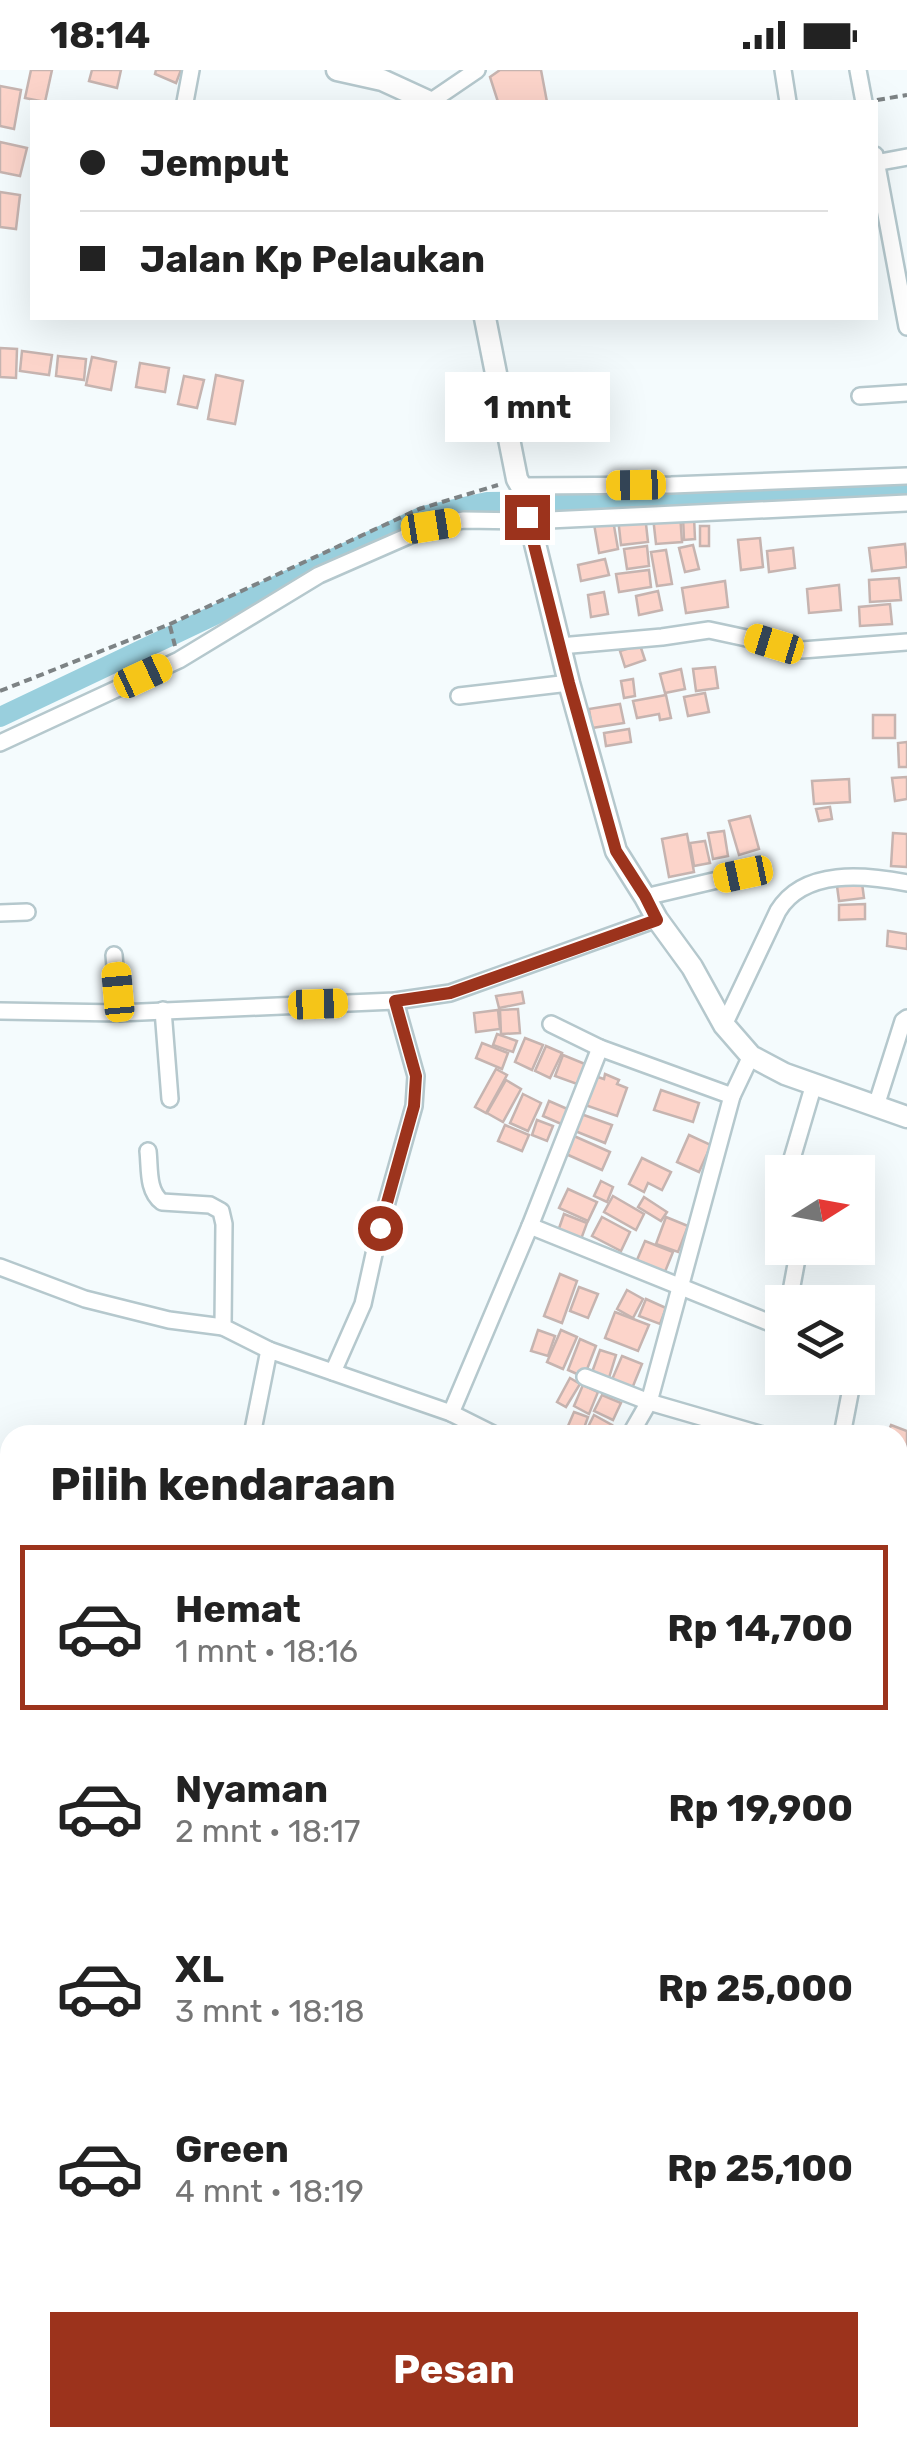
<!DOCTYPE html>
<html lang="id">
<head>
<meta charset="utf-8">
<style>
  body { margin:0; font-family:Rubik,sans-serif; background:#f2f2f2; color:#222; height:100vh; display:flex; flex-direction:column; font-size:38px; white-space:nowrap }
  * { box-sizing:border-box; margin:0 }
  p { font-size:32px; color:#767676 }
  .icon { flex:none; width:55px; height:55px; fill:none; stroke:currentColor; stroke-width:2; stroke-linecap:round; stroke-linejoin:round }
  .map { position:relative; flex:1; overflow:hidden }
  .side { position:absolute; left:0px; top:1355px; width:908px; height:1022px; display:flex; flex-direction:column; background:#fff; border-radius:30px 30px 0 0; box-shadow:0 10px 40px #0002 }
  .side>* { flex:none }
  .banner { position:absolute; left:30px; top:30px; width:848px; height:220px; border-radius:0px; box-shadow:0 10px 40px #0002; display:grid; align-content:center; height:220px; padding:0 50px; background:#fff }
  .needle { width:65px; rotate:79deg }
  .controls { position:absolute; left:765px; top:1085px; display:grid; gap:20px }
  .controls a { display:grid; place-items:center; width:110px; height:110px; border-radius:0px; background:#fff; box-shadow:0 10px 40px #0002; font-size:50px }
  .end { position:absolute; width:45px; height:45px; margin:-22px; border:12px solid #9c331c; background:#fff; box-shadow:0 0 0 5px #fff }
  .from { border-radius:50% }
  .bubble { position:absolute; height:70px; border-radius:0px; background:#fff; box-shadow:0 10px 40px #0002; font-size:32px; font-weight:700; line-height:70px; text-align:center }
  .car { position:absolute; width:30px; height:60px; margin:-30px -15px; border-radius:12px; box-shadow:0 0 8px 2px #0007; background:linear-gradient(#f5c518 24%,#345 0 40%,#f5c518 0 76%,#345 0 86%,#f5c518 0) }
  .banner b { display:flex; align-items:center; gap:35px; height:95px; font-size:38px }
  .banner b+b { border-top:2px solid #e0e0e0 }
  .banner i { width:25px; height:25px; background:#222 }
  ul { padding:0; list-style:none }
  li { display:flex; align-items:center; gap:30px; height:165px; margin:0 20px 15px; padding:0 30px; border:5px solid transparent; border-radius:0px }
  li div { flex:1 }
  li b { display:block; font-size:38px }
  li em { font-style:normal; font-weight:700 }
  li.selected { border-color:#9c331c }
  li>.icon { width:90px; height:90px; stroke-width:1.5 }
  h2 { padding:0 50px; font-size:45px; line-height:120px }
  .primary-button { display:flex; gap:20px; margin-top:auto; padding:20px 50px }
  .primary-button a { flex:1; height:115px; border-radius:0px; background:#9c331c; color:#fff; font-size:40px; font-weight:700; line-height:115px; text-align:center }
  .status { display:flex; justify-content:space-between; align-items:center; height:70px; padding:0 50px; background:#fff; direction:ltr }
  .status svg { height:28px; fill:currentColor }
  .map>svg:first-child { display:block }
  .lines { fill:none; stroke-linecap:round; stroke-linejoin:round }
  .canal { stroke:#99cfdd; stroke-width:20 }
  .building { fill:#fcd4ca; stroke:#c6b4b0; stroke-width:2.5 }
  .minor-casing { stroke:#b5c8cd; stroke-width:20 }
  .tertiary-casing { stroke:#b5c8cd; stroke-width:25 }
  .path { stroke:#7d8385; stroke-width:4; stroke-dasharray:8 5; stroke-linecap:butt }
  .minor { stroke:#fff; stroke-width:15 }
  .tertiary { stroke:#fff; stroke-width:20 }
  .route { stroke:#9c331c; stroke-width:12 }
</style>
</head>
<body>
<div class="status"><b>18:14</b><svg viewBox="0 0 49 12"><path d="M0 12V9h3v3zM5 12V6h3v6zM10 12V3h3v9zM15 12V0h3v12zM26 1h20v11H26zM47 4h2v5h-2z"/></svg></div>
<div class="map">
<svg width="907" height="2377" viewBox="0 0 907 2377">
  <rect width="100%" height="100%" fill="#f4fbfd"/>
  <g class="lines">
    <path class="canal" d="M0 647 423 446 487 432 624 430 907 418"/>
  </g>
  <g class="building">
    <path d="M31 0H52L45 32 25 28Z"/>
    <path d="M92 0H121L117 18 89 11Z"/>
    <path d="M156 0H181L176 13 155 4Z"/>
    <path d="M500 0H541L547 32H498L490 7Z"/>
    <path d="M0 16 21 20 14 59 0 56Z"/>
    <path d="M0 72 27 78 20 106 0 102Z"/>
    <path d="M0 122 20 125 16 159 0 157Z"/>
    <path d="M0 278 17 279 16 308 0 307Z"/>
    <path d="M22 281 52 285 49 305 20 301Z"/>
    <path d="M58 286 86 289 84 310 56 306Z"/>
    <path d="M92 287 116 292 111 320 86 315Z"/>
    <path d="M140 293 169 298 165 322 136 317Z"/>
    <path d="M216 305 243 311 235 354 208 349Z"/>
    <path d="M184 306 204 310 197 338 178 334Z"/>
    <path d="M680 444 682 472 656 474 653 447Z"/>
    <path d="M645 445 648 472 621 475 618 448Z"/>
    <path d="M683 447H694L695 469 684 470Z"/>
    <path d="M613 450 618 479 599 483 594 454Z"/>
    <rect x="700" y="456" width="9" height="20"/>
    <path d="M760 468 763 497 741 500 738 470Z"/>
    <path d="M905 474 907 497 872 501 869 478Z"/>
    <path d="M693 475 699 499 685 502 679 478Z"/>
    <path d="M647 476 649 496 627 499 624 479Z"/>
    <path d="M793 478 795 498 769 502 767 481Z"/>
    <path d="M666 480 672 514 657 516 651 482Z"/>
    <path d="M605 489 609 505 581 511 578 495Z"/>
    <path d="M649 500 651 517 619 522 616 504Z"/>
    <path d="M899 508 901 530 870 532 869 510Z"/>
    <path d="M725 511 728 537 686 543 682 518Z"/>
    <path d="M839 515 841 540 809 543 807 519Z"/>
    <path d="M658 521 662 540 639 545 636 526Z"/>
    <path d="M604 522 608 544 591 547 588 525Z"/>
    <path d="M890 534 892 554 860 556 859 537Z"/>
    <path d="M640 575 645 590 625 597 620 581Z"/>
    <path d="M715 597 718 618 696 621 693 599Z"/>
    <path d="M681 599 685 619 665 623 660 604Z"/>
    <path d="M633 609 635 626 624 628 621 611Z"/>
    <path d="M705 623 709 642 688 646 684 627Z"/>
    <path d="M666 625 671 648 660 650 659 644 637 648 633 631Z"/>
    <path d="M620 634 624 653 592 658 589 639Z"/>
    <rect x="873" y="645" width="22" height="23"/>
    <path d="M629 659 631 672 606 676 604 663Z"/>
    <path d="M907 672V697H899L898 673Z"/>
    <path d="M907 707V729L895 731 892 708Z"/>
    <path d="M849 709 850 732 814 734 812 711Z"/>
    <path d="M830 737 832 749 819 751 816 739Z"/>
    <path d="M750 746 759 779 739 785 729 751Z"/>
    <path d="M724 761 728 786 713 789 708 763Z"/>
    <path d="M893 763 907 764V797L891 796Z"/>
    <path d="M687 764 694 802 669 807 662 769Z"/>
    <path d="M705 771 710 793 694 796 690 773Z"/>
    <path d="M862 813 864 828 839 831 837 816Z"/>
    <path d="M865 834V849L839 850V835Z"/>
    <path d="M888 861 907 864V879L887 876Z"/>
    <path d="M522 922 524 933 499 938 496 926Z"/>
    <path d="M518 939 520 963 501 964 500 940Z"/>
    <path d="M498 940 500 959 476 962 474 943Z"/>
    <path d="M497 964 517 971 513 982 493 975Z"/>
    <path d="M525 968 543 975 532 1000 515 992Z"/>
    <path d="M482 973 508 983 502 999 476 988Z"/>
    <path d="M546 976 562 983 550 1008 535 1001Z"/>
    <path d="M563 985 585 994 577 1014 555 1006Z"/>
    <path d="M496 999 507 1005 486 1043 475 1037Z"/>
    <path d="M605 1004 619 1010 617 1014 627 1018 617 1046 585 1035 595 1006 604 1009Z"/>
    <path d="M506 1010 521 1019 503 1052 487 1043Z"/>
    <path d="M661 1020 699 1033 693 1052 654 1040Z"/>
    <path d="M523 1024 541 1033 528 1061 510 1053Z"/>
    <path d="M549 1031 572 1041 566 1056 543 1046Z"/>
    <path d="M581 1044 612 1055 605 1073 575 1061Z"/>
    <path d="M537 1050 553 1056 547 1071 532 1065Z"/>
    <path d="M505 1055 529 1065 522 1081 498 1071Z"/>
    <path d="M689 1065 711 1075 699 1102 677 1092Z"/>
    <path d="M574 1066 610 1082 602 1100 566 1084Z"/>
    <path d="M642 1088 671 1102 662 1120 648 1113 644 1122 629 1114Z"/>
    <path d="M601 1111 613 1117 607 1132 594 1126Z"/>
    <path d="M568 1119 597 1132 588 1151 559 1138Z"/>
    <path d="M613 1126 644 1144 636 1160 604 1142Z"/>
    <path d="M644 1127 667 1142 661 1151 638 1137Z"/>
    <path d="M564 1144 587 1153 580 1172 557 1164Z"/>
    <path d="M602 1147 630 1162 621 1181 592 1166Z"/>
    <path d="M666 1147 688 1156 678 1182 656 1174Z"/>
    <path d="M645 1171 673 1182 662 1209 634 1197Z"/>
    <path d="M560 1204 577 1211 562 1253 544 1246Z"/>
    <path d="M579 1217 598 1224 588 1248 570 1241Z"/>
    <path d="M627 1220 643 1229 633 1248 617 1239Z"/>
    <path d="M646 1229 666 1238 660 1254 639 1246Z"/>
    <path d="M615 1242 649 1255 638 1281 605 1268Z"/>
    <path d="M538 1260 555 1266 548 1286 531 1281Z"/>
    <path d="M561 1260 577 1267 563 1299 547 1292Z"/>
    <path d="M580 1269 596 1276 584 1307 568 1300Z"/>
    <path d="M600 1280 616 1285 608 1311 591 1305Z"/>
    <path d="M622 1286 642 1294 631 1321 611 1312Z"/>
    <path d="M570 1308 580 1314 566 1337 557 1332Z"/>
    <path d="M583 1315 598 1322 589 1344 574 1336Z"/>
    <path d="M602 1325 621 1333 613 1350 594 1341Z"/>
    <path d="M574 1342 588 1347 583 1361 568 1356Z"/>
    <path d="M594 1345 612 1355 606 1365H592L586 1361Z"/>
    <path d="M891 1355 907 1361V1385L903 1394 898 1392V1365H887Z"/>
    <path d="M898 1498 907 1501V1521L898 1518Z"/>
    <path d="M898 1526 907 1529 898 1560Z"/>
    <path d="M898 1720 907 1723V1741L901 1759 898 1757Z"/>
    <path d="M907 1794V1826L898 1822Z"/>
    <path d="M898 1832 907 1834V1865L898 1862Z"/>
    <path d="M899 2014 907 2015V2051L898 2050Z"/>
  </g>
  <g class="lines">
    <g class="minor-casing">
      <g id="minor">
        <path d="M783 0 788 32"/>
        <path d="M858 0 864 32"/>
        <path d="M185 32 191 0"/>
        <path d="M430 32 477 0"/>
        <path d="M875 85 907 257"/>
        <path d="M875 93 907 87"/>
        <path d="M860 326 907 323"/>
        <path d="M521 416 671 415 907 406"/>
        <path d="M560 576 662 567 709 560 802 580 907 572"/>
        <path d="M459 626 569 613"/>
        <path d="M0 673 179 590 319 505 431 456 464 450 528 451 907 433"/>
        <path d="M645 827 743 804"/>
        <path d="M0 843 27 842"/>
        <path d="M114 885 119 943"/>
        <path d="M163 940 170 1029"/>
        <path d="M0 941 119 943 395 931 450 923 657 849"/>
        <path d="M551 954 600 978 732 1026"/>
        <path d="M724 955 778 841C804 798 866 805 907 813"/>
        <path d="M876 1036 903 951 907 948"/>
        <path d="M148 1081C150 1098 147 1121 162 1132L210 1135 221 1141 224 1154 223 1257 269 1280"/>
        <path d="M788 1102 814 1014"/>
        <path d="M530 1156 768 1252 775 1254 782 1251"/>
        <path d="M0 1197 85 1229 169 1250 223 1257"/>
        <path d="M789 1232 799 1178"/>
        <path d="M858 1290 860 1280"/>
        <path d="M333 1302 363 1234 380 1157 414 1036 416 1006 395 931"/>
        <path d="M585 1307 649 1332 763 1365"/>
        <path d="M451 1343 530 1156 600 978"/>
        <path d="M252 1365 269 1280 451 1343 495 1365"/>
        <path d="M630 1365 649 1332 732 1026 751 986"/>
        <path d="M842 1365 853 1308"/>
        <path d="M898 1405 907 1408"/>
        <path d="M0 1441 10 1444"/>
        <path d="M898 1621 907 1627"/>
        <path d="M900 1768 907 1755"/>
        <path d="M0 1841 10 1842"/>
      </g>
    </g>
    <g class="tertiary-casing">
      <g id="tertiary">
        <path d="M337 0 382 10 430 32"/>
        <path d="M485 248 517 409 521 416 569 613 616 781 645 827 657 849 692 897 724 955 751 986 785 1004 907 1047"/>
      </g>
    </g>
    <g class="path">
      <path d="M877 30 907 25"/>
      <path d="M170 556 175 576"/>
      <path d="M0 621 170 554 419 439 498 415"/>
      <path d="M115 2377 117 2368"/>
    </g>
    <use href="#minor" class="minor"/>
    <use href="#tertiary" class="tertiary"/>
  </g>
  <g class="lines">
    <path class="route" d="M380 1158 414 1036 416 1006 395 931 450 923 657 850 645 826 616 781 569 613 527 447"/>
  </g>
</svg>
<div class="controls">
<a><svg class="needle" viewBox="-14 -14 28 28"><path d="M0-13l5 13h-10z" fill="#e53935"/><path d="M0 13l5-13h-10z" fill="#767676"/></svg></a>
<a><svg class="icon" aria-label="layers" viewBox="0 0 24 24"><path d="M12 4l9 5-9 5-9-5zM3 14l9 5 9-5"/></svg></a>
</div>
<i class="end from" style="left:380px;top:1158px"></i>
<i class="end" style="left:527px;top:447px"></i>
<div class="bubble" style="left:445px;top:302px;width:165px">1 mnt</div>
<i class="car" style="left:636px;top:415px;rotate:269deg"></i>
<i class="car" style="left:431px;top:456px;rotate:81deg"></i>
<i class="car" style="left:774px;top:574px;rotate:287deg"></i>
<i class="car" style="left:143px;top:606px;rotate:65deg"></i>
<i class="car" style="left:743px;top:804px;rotate:258deg"></i>
<i class="car" style="left:118px;top:922px;rotate:355deg"></i>
<i class="car" style="left:318px;top:934px;rotate:88deg"></i>
<div class="banner">
<b><i class="from"></i>Jemput</b>
<b><i></i>Jalan Kp Pelaukan</b>
</div>
<section class="side">
<h2>Pilih kendaraan</h2>
<ul>
<li class="selected"><svg class="icon" aria-label="car" viewBox="0 0 24 24"><path d="M5 17H2v-5l4-1 3-4h7l3 4 3 1v5h-3M9 17h6M6 11h13"/><circle cx="7" cy="17" r="2"/><circle cx="17" cy="17" r="2"/></svg><div><b>Hemat</b><p>1 mnt · 18:16</p></div><em>Rp 14,700</em></li>
<li><svg class="icon" aria-label="car" viewBox="0 0 24 24"><path d="M5 17H2v-5l4-1 3-4h7l3 4 3 1v5h-3M9 17h6M6 11h13"/><circle cx="7" cy="17" r="2"/><circle cx="17" cy="17" r="2"/></svg><div><b>Nyaman</b><p>2 mnt · 18:17</p></div><em>Rp 19,900</em></li>
<li><svg class="icon" aria-label="car" viewBox="0 0 24 24"><path d="M5 17H2v-5l4-1 3-4h7l3 4 3 1v5h-3M9 17h6M6 11h13"/><circle cx="7" cy="17" r="2"/><circle cx="17" cy="17" r="2"/></svg><div><b>XL</b><p>3 mnt · 18:18</p></div><em>Rp 25,000</em></li>
<li><svg class="icon" aria-label="car" viewBox="0 0 24 24"><path d="M5 17H2v-5l4-1 3-4h7l3 4 3 1v5h-3M9 17h6M6 11h13"/><circle cx="7" cy="17" r="2"/><circle cx="17" cy="17" r="2"/></svg><div><b>Green</b><p>4 mnt · 18:19</p></div><em>Rp 25,100</em></li>
</ul>
<div class="primary-button"><a>Pesan</a></div>
</section>
</div>
</body>
</html>
